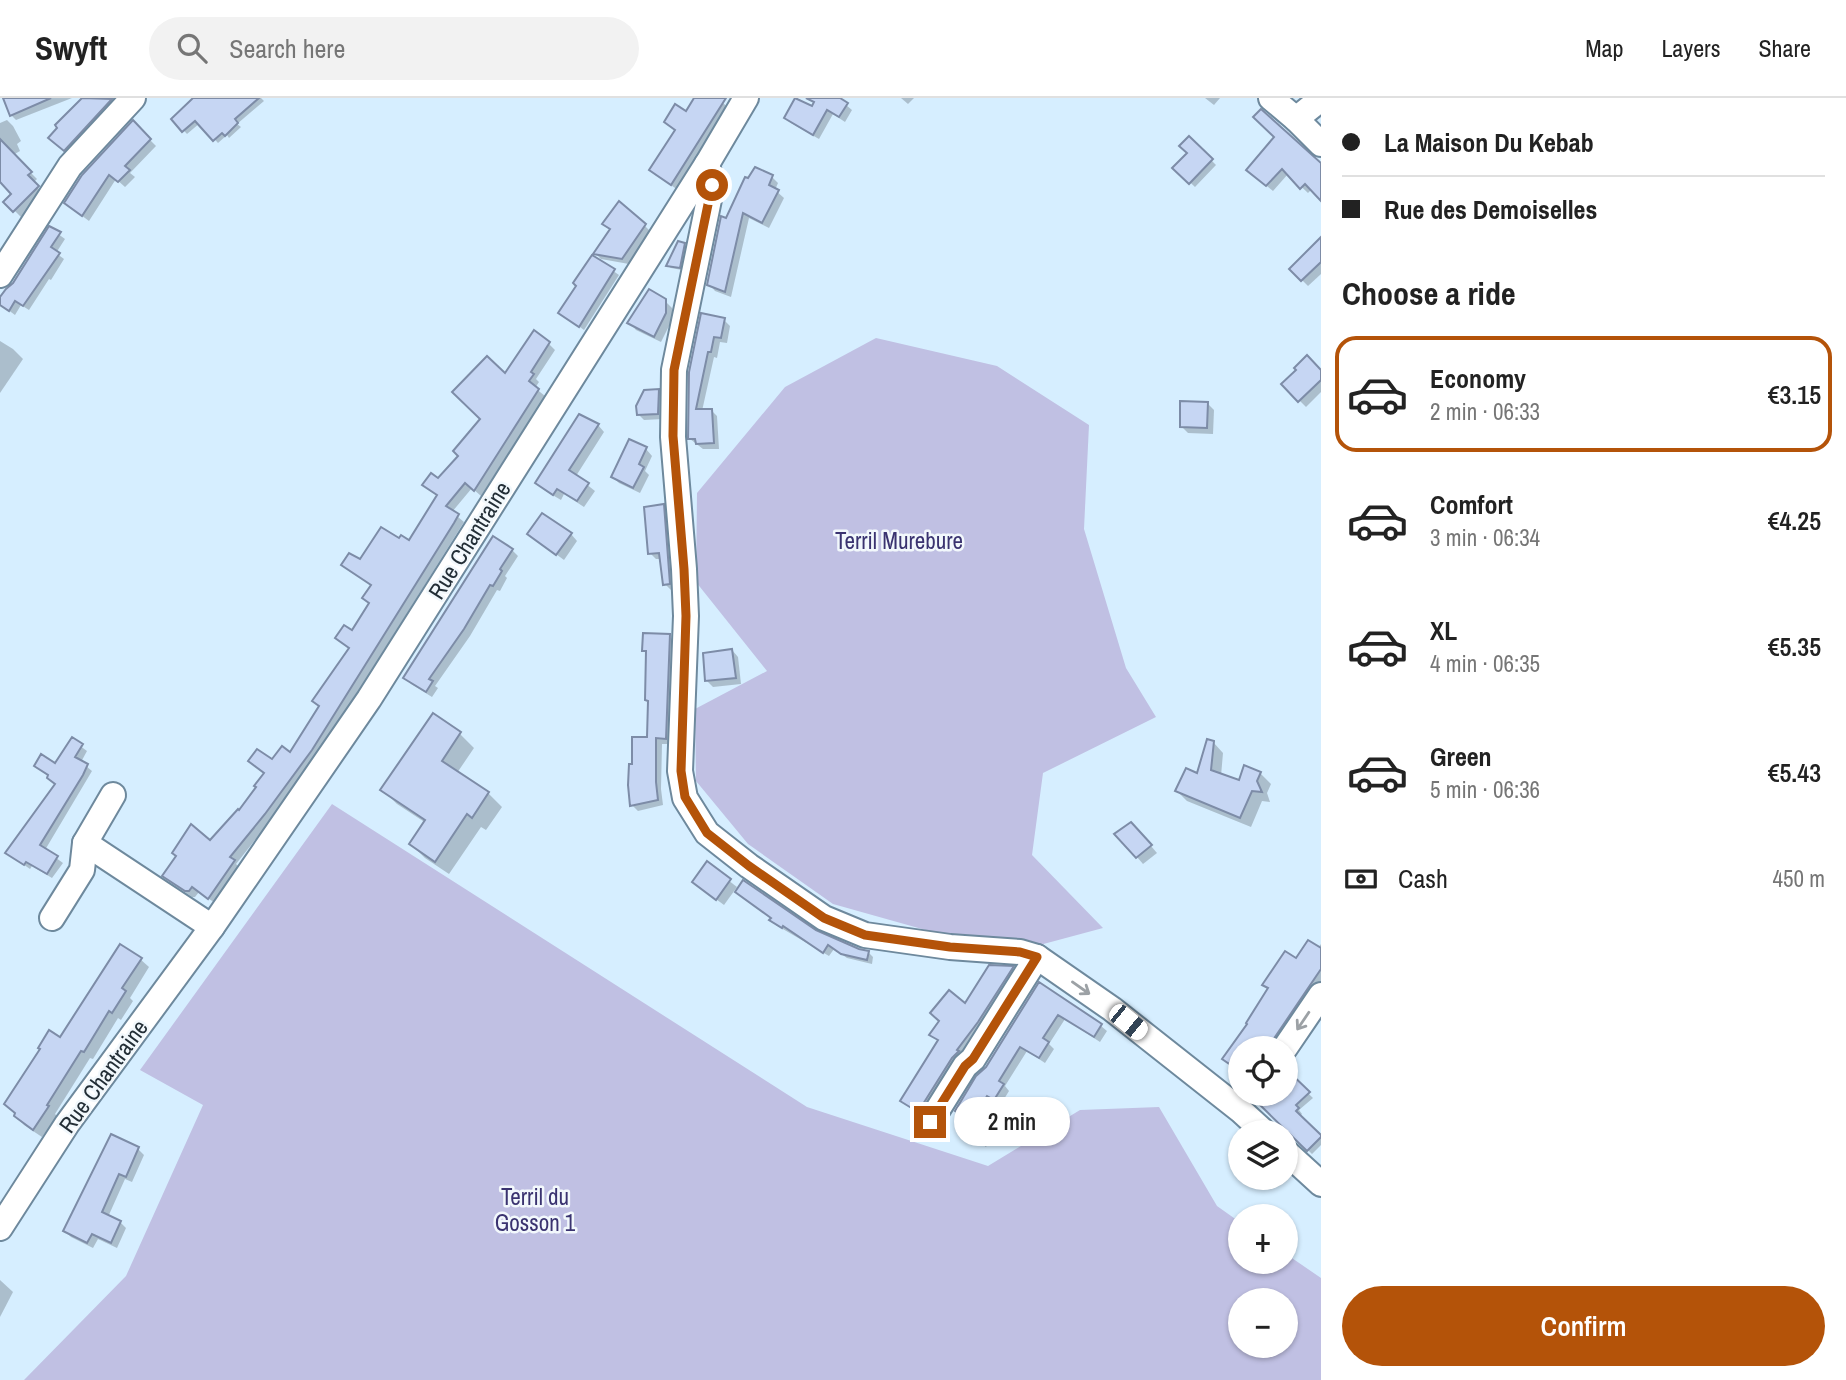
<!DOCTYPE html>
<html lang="en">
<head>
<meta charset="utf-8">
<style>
  body { margin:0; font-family:"Archivo Narrow",sans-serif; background:#f2f2f2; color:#222; height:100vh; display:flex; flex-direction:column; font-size:26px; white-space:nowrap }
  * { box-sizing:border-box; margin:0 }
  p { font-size:23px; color:#767676 }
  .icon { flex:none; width:38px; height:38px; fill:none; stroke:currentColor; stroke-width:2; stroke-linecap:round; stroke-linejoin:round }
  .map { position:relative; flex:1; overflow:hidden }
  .drawer { display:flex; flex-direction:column; background:#fff; width:525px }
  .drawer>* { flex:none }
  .banner { display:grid; align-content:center; height:154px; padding:0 21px; background:#fff }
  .buttons { position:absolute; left:1228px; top:938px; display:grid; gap:14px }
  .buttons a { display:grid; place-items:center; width:70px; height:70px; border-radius:50%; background:#fff; box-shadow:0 2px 5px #0004; font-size:35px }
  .end { position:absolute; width:32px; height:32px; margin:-16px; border:9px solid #b45309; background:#fff; box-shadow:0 0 0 4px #fff }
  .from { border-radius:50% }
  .bubble { position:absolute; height:49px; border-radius:24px; background:#fff; box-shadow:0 2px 5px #0004; font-size:23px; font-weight:600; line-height:49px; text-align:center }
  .car { position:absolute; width:21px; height:42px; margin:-21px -10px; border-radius:9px; box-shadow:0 0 5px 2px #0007; background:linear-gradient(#fff 24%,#345 0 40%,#fff 0 76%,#345 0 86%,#fff 0) }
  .banner b { display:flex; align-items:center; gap:24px; height:66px; font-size:26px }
  .banner b+b { border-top:2px solid #e0e0e0 }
  .banner i { width:18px; height:18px; background:#222 }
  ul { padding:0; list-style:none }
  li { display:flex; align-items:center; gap:21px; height:116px; margin:0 14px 10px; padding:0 7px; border:4px solid transparent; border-radius:21px }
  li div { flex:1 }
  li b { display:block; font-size:26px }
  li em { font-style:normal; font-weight:600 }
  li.active { border-color:#b45309 }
  li>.icon { width:63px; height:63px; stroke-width:1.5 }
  h2 { padding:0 21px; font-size:32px; line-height:84px }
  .pay { display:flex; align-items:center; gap:18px; height:77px; padding:0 21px; font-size:26px }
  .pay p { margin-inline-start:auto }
  .primary-button { display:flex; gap:14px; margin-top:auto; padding:14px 21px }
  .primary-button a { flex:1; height:80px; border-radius:42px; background:#b45309; color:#fff; font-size:28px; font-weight:600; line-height:80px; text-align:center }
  header { display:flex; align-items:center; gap:42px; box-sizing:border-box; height:98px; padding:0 35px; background:#fff; border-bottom:2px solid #e0e0e0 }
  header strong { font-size:33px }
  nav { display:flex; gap:38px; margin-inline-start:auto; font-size:24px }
  .search { width:490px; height:63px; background:#f2f2f2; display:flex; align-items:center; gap:18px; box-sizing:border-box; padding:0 24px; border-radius:38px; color:#767676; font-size:26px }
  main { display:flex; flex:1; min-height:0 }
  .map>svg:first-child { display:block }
  .green { fill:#c0c0e3; fill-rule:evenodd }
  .shadow { fill:#0003 }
  .building { fill:#c6d6f3; stroke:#7d8ca7; stroke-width:2 }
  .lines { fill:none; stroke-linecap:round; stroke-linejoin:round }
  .minor-casing { stroke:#6e899d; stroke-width:28 }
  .minor { stroke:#fff; stroke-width:24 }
  .oneway { stroke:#9ca1a5 }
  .route { stroke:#b45309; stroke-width:9 }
  .labels { text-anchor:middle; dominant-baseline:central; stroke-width:5; stroke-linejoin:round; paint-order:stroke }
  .street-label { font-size:23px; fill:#232e36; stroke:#f2f8fc }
  .park-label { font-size:23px; fill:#3a3370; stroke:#f2f8fc }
</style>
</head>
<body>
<header>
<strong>Swyft</strong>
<div class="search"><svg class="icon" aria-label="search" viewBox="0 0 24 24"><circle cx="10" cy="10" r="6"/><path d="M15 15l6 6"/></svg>Search here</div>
<nav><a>Map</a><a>Layers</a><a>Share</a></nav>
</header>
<main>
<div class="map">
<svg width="1321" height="1282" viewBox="0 0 1321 1282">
  <rect width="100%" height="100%" fill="#d6eeff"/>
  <g class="green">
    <path d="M876 240 997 268 1089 327 1084 431 1126 570 1156 619 1043 675 1032 757 1103 830 1036 848 954 840 833 806 748 746 696 683 695 611 767 573 696 484 697 395 785 289Z"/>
    <path d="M332 706 807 1009 988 1068 1080 1012 1159 1009 1217 1108 1241 1125V1164H1286V1156L1321 1180V1282H24L126 1178 203 1007 140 972ZM1241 1202H1286V1248H1241Z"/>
  </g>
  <g class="shadow">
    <path d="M11 0H72L16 22 11 17Z"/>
    <path d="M84 0H123L70 56 56 45 59 30 57 27Z"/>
    <path d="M205 0H261L264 3 237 26 241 29 229 40 227 37 218 45 200 25 187 36 173 21Z"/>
    <path d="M696 0H717L730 11 678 92 658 78 651 72 676 33 666 24 687 15Z"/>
    <path d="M819 0H842L840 2 852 12 845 24 833 16 819 41 791 25 786 20 812 11Z"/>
    <path d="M901 0H914L908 6Z"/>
    <path d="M1205 0H1220L1214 7Z"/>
    <path d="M7 22 13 28 21 43 17 46 20 53 13 57 37 81 33 85 44 96 21 119 6 104 14 96 0 53V25Z"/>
    <path d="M133 25 156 48 130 75 135 79 125 89 116 81 89 123 73 111Z"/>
    <path d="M1189 40 1216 67 1195 89 1175 70 1190 56Z"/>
    <path d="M1321 67V100L1312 91 1308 95 1288 76 1273 93 1248 72Z"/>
    <path d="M772 79 778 85 775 92 784 100 769 130 749 120 731 199 715 193 709 186 727 122Z"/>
    <path d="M605 126 644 127 650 133 629 166 601 161 596 156 611 132Z"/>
    <path d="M50 130 65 141 56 155 64 161 51 182 49 181 29 212 21 207 15 217 0 206V202L14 186Z"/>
    <path d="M1321 142V176L1308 188 1291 171Z"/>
    <path d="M684 146 687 149 682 172 671 170 668 168Z"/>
    <path d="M593 159 619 177 584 232 561 215Z"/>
    <path d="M665 203 672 210V222L661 244 636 232 630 225Z"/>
    <path d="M724 222 730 228 727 245 720 244 717 260 714 259 702 313 711 312 717 318 719 351H703L690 341 691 274Z"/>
    <path d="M0 243 13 251 23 261 0 295Z"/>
    <path d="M549 246 555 252 536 281 539 284 535 290 545 298 481 398 472 390 452 414 464 424 318 658 271 722 236 766 240 770 215 805 199 794 195 799H192L170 784 164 778 211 745 240 715 273 664 291 656 320 609 351 551 353 534 371 506 373 488 349 473 343 467 360 464 399 442 409 445 438 398 430 393 460 358 506 278Z"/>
    <path d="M1321 274V294L1306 309 1283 286Z"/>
    <path d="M658 292 663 298V321L644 322 639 317Z"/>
    <path d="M1207 305 1214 312 1213 336 1188 335 1181 328Z"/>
    <path d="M598 327 604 334 576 378 595 393 584 409 564 396 561 402 544 392 537 385Z"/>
    <path d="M646 351 652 358 645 373 649 377 640 395 619 385 613 379Z"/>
    <path d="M663 408 669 414 675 491 671 492 665 486 662 461H656L650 455Z"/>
    <path d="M529 436H571L577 443 564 462Z"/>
    <path d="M512 452 518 458 505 478 507 480 500 493 497 492 470 538 435 588 438 590 432 599 411 586 405 579Z"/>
    <path d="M669 538 675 544 672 646H662L661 691 663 707 638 713 632 707 633 667 649 641 647 555 644 552Z"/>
    <path d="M732 552 738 559 741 586 713 589 706 582Z"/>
    <path d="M433 618 460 636 474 650 457 675 488 695 502 709 486 732 481 729 449 776 425 760 411 746 426 725 397 706 383 692Z"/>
    <path d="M72 642 87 653 81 664 92 673 45 752 63 765 52 780 32 768 30 771 7 755 57 687 56 668Z"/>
    <path d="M1213 644 1223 655 1221 678 1240 684 1260 675 1271 686 1267 695 1270 704 1262 703 1251 729 1187 703 1177 693 1198 677Z"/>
    <path d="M1138 733 1157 755 1143 766 1137 759Z"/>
    <path d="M707 766 737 789 724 807 701 790Z"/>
    <path d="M771 822 815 834 859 852 868 854 873 859 872 866 847 860 834 851 829 858 776 827Z"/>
    <path d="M1321 846V884L1276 950H1241V974L1230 966 1224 961 1249 926 1269 891 1264 886 1296 862 1318 850Z"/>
    <path d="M140 861 149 869 130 900 133 903 121 922 118 920 93 961 90 960 55 1016 57 1018 42 1039 24 1027 6 1006 61 941Z"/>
    <path d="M990 869 1013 870 1017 874 924 1018 907 1007 939 943 931 936 966 908Z"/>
    <path d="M1039 887 1101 928 1107 933 1100 944 1065 921 1049 946 1054 951 1045 965 1027 953 1005 988 1009 993 1001 1006 993 1002 977 1028 992 1039 986 1049 966 1035 972 1024 957 1012 987 970Z"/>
    <path d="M1286 974 1313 1000 1299 1012 1302 1016 1299 1019 1321 1038V1047L1312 1056 1262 1007 1270 996H1286Z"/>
    <path d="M112 1038 138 1051 144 1057 132 1084 125 1081 108 1119 120 1124 126 1130 117 1150 98 1141 93 1150 71 1139 65 1133Z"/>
    <path d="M0 1182 13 1194 0 1219Z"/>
  </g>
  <g class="building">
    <path d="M3 0H51L10 18Z"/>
    <path d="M82 0 112 1 64 53 48 40 57 30 55 27Z"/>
    <path d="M193 0H259L235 21 238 25 225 38 222 35 213 43 195 23 182 34 171 21Z"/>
    <path d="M694 0H726L671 87 649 72 675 32 664 24 675 6 686 13Z"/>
    <path d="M795 0 812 8 814 4 806 0H840L848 5 839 19 827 12 813 37 784 20Z"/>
    <path d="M1261 11 1321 65V103L1305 86 1300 91 1282 71 1266 88 1246 72 1274 39 1253 19Z"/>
    <path d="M133 22 151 41 125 68 130 72 118 84 109 77 82 118 64 105 82 77Z"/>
    <path d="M1189 38 1213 61 1189 86 1172 70 1187 55 1179 48Z"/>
    <path d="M0 41 32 74 28 77 39 88 13 114 3 104 11 96 0 84Z"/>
    <path d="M755 69 773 77 769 87 779 92 762 125 743 115 725 194 707 187 721 118 726 120 745 79 748 80Z"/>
    <path d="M619 103 646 126 622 161 593 156 610 131 602 126Z"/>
    <path d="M49 128 61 134 51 149 60 155 23 208 15 203 9 213 0 207V199L6 191 13 185Z"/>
    <path d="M1321 139V164L1301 183 1289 171Z"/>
    <path d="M678 143 685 145 680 170 666 168Z"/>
    <path d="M592 157 615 171 579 229 558 215 576 188 573 185Z"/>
    <path d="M649 191 666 201V215L654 239 627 225Z"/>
    <path d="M701 215 725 220 721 240 714 239 711 254H708L696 311H712L714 345 696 346 695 341H688L689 274Z"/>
    <path d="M534 232 550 244 531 274 534 276 529 283 539 291 474 393 465 385 446 408 459 416 454 425 312 652 265 716 230 759 235 762 208 801 192 789 189 793H185L162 778 176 758 172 755 191 726 210 742 238 711 239 712 256 689 254 688 264 675 248 663 257 651 272 661 282 648 290 654 319 608 312 603 349 550 335 540 344 527 352 532 369 505 362 500 371 487 341 467 349 455 360 461 381 429 399 440 401 437 409 442 437 397 422 387 431 375 438 380 458 358 453 353 480 321 452 294 487 258 505 275Z"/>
    <path d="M1307 257 1321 272V282L1298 304 1281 286 1296 272 1294 270Z"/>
    <path d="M659 291 658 316 637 317 636 308 644 292Z"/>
    <path d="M1180 303 1208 304 1207 330 1180 329Z"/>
    <path d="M579 316 599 326 569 372 589 385 577 403 557 391 553 397 535 385Z"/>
    <path d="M629 341 647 349 639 366 644 369 633 390 611 379Z"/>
    <path d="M664 406 670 486 663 487 659 455 648 456 644 409Z"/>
    <path d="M542 415 572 435 556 457 527 436Z"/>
    <path d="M493 438 513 451 500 471 502 473 493 488 490 487 464 531 429 581 433 583 426 594 403 580Z"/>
    <path d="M643 535 670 536 666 641 656 640V684L658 702 630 708 628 687 629 666H632V639H647L648 603 645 602 646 553H642Z"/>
    <path d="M732 551 736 580 705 583 703 555Z"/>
    <path d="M433 615 461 634 442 663 489 694 472 720 467 716 435 764 409 746 425 722 380 692Z"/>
    <path d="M72 639 83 646 75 659 88 666 83 677 40 747 58 758 47 776 26 764 24 767 5 755 55 686 47 680 48 677 34 668 41 656 55 665Z"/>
    <path d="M1207 641 1214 643 1211 672 1239 682 1244 667 1261 674 1257 683 1262 694 1252 693 1240 720 1175 693 1186 670 1197 675Z"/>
    <path d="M1131 724 1152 747 1136 760 1114 736Z"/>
    <path d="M707 763 731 781 716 802 692 784Z"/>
    <path d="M743 782 816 832 859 851 869 853 867 862 841 856 828 847 823 855 783 828 782 830 769 822 771 820 735 794Z"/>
    <path d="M1308 842 1321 850V871L1273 942 1270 950H1241V974L1222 961 1247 926 1246 925 1268 890 1262 887 1285 853 1296 860Z"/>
    <path d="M120 846 142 860 122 890 126 893 112 915 109 913 84 954 81 953 47 1007 49 1008 33 1032 14 1018 15 1015 4 1006 40 951 38 950 49 932 60 939Z"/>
    <path d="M989 867 1014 868 978 924 957 952 959 953 952 960 918 1014 900 1003 938 942 929 937 939 923 930 915 949 892 965 905Z"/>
    <path d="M1039 884 1102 926 1094 939 1058 917 1043 940 1049 944 1039 960 1020 949 999 983 1004 986 994 1002 987 998 972 1023 987 1032 979 1045 963 1035 971 1023 955 1013 976 978 986 969Z"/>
    <path d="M1286 971 1310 994 1296 1007 1299 1010 1296 1013 1321 1037V1039L1307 1053 1260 1007 1268 996H1286Z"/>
    <path d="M111 1036 139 1049 126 1079 119 1076 102 1114 121 1123 111 1145 92 1136 87 1145 63 1133Z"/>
  </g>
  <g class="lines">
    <g class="minor-casing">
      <g id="minor">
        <path d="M1271 0 1296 21 1321 46"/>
        <path d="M1296 21 1321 1"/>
        <path d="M707 66 712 87 674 272 673 339 684 471 686 518 680 673 685 700 707 735 749 768 824 820 865 837 950 849 1020 854 1037 859 1112 911 1240 1012 1264 1034"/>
        <path d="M0 177 70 68 133 0"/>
        <path d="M113 697 85 745 212 829"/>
        <path d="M52 820 82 772 85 745"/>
        <path d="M1285 950 1321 897"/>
        <path d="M930 1024 965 968 973 961 1037 859"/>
        <path d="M1286 1054 1321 1086"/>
        <path d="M0 1130 67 1026 212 829 369 601 707 66 746 0"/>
      </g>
    </g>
    <use href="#minor" class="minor"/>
  </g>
  <defs><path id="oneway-shaft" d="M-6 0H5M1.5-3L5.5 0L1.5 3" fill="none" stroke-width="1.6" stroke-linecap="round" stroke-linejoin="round" transform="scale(1.75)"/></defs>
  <g class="oneway">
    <use href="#oneway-shaft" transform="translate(1081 890) rotate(35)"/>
    <use href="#oneway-shaft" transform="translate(1303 923) rotate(124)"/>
  </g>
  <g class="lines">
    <path class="route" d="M712 87 674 272 673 338 684 471 686 518 681 673 685 699 707 735 749 768 824 820 865 837 950 849 1020 854 1037 859 973 961 965 968 930 1024"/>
  </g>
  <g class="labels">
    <g class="street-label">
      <text transform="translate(469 442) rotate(-58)">Rue Chantraine</text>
      <text transform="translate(103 978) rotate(-54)">Rue Chantraine</text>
    </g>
    <g class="park-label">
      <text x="899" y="442">Terril Murebure</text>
      <text x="535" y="1098">Terril du<tspan x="535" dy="26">Gosson 1</tspan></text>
    </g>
  </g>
</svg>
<div class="buttons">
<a><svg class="icon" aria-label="locate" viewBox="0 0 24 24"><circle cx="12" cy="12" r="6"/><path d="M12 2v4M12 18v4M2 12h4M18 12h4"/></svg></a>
<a><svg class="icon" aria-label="layers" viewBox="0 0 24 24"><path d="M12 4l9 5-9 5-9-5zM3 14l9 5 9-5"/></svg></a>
<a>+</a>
<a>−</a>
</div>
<i class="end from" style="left:712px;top:87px"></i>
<i class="end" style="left:930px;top:1024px"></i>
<div class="bubble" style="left:954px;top:999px;width:116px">2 min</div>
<i class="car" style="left:1128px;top:924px;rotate:129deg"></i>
</div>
<section class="drawer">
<div class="banner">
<b><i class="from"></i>La Maison Du Kebab</b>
<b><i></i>Rue des Demoiselles</b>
</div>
<h2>Choose a ride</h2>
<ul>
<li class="active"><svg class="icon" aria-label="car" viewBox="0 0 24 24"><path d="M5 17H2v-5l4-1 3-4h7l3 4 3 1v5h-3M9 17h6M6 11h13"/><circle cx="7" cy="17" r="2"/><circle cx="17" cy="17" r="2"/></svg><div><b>Economy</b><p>2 min · 06:33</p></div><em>€3.15</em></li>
<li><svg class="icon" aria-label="car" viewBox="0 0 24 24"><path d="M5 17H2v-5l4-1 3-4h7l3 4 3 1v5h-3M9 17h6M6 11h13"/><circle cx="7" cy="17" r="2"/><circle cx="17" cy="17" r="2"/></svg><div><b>Comfort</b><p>3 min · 06:34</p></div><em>€4.25</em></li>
<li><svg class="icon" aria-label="car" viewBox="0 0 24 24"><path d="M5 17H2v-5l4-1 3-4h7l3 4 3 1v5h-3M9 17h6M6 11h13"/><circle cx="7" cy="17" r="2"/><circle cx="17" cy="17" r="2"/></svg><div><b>XL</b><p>4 min · 06:35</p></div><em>€5.35</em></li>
<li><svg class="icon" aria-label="car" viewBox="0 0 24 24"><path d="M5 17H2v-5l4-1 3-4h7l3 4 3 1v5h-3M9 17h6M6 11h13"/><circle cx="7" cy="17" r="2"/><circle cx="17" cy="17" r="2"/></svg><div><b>Green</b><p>5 min · 06:36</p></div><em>€5.43</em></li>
</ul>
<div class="pay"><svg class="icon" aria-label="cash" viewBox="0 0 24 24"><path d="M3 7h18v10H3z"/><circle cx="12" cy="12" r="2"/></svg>Cash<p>450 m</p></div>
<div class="primary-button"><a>Confirm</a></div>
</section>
</main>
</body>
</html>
